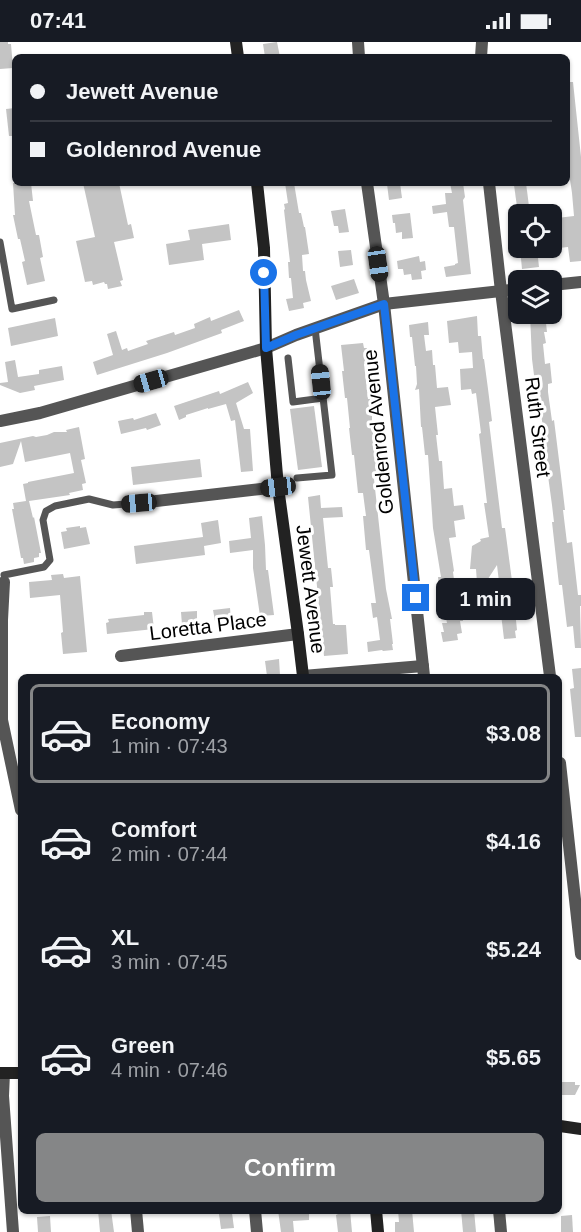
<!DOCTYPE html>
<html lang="en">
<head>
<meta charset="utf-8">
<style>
  body { margin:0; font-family:Helvetica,sans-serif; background:#242831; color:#f1f3f6; height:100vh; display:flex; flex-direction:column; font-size:22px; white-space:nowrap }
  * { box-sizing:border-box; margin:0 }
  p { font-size:20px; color:#9ea1a6 }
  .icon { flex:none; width:33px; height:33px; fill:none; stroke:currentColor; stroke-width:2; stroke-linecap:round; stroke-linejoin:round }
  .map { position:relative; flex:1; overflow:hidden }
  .panel { position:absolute; left:18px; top:632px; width:544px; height:540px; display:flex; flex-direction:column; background:#171b24; border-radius:9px; box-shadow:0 2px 4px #0004 }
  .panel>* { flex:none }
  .banner { position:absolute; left:12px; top:12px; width:558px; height:132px; border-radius:9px; box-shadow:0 2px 4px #0004; display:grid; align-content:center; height:132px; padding:0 18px; background:#171b24 }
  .tools { position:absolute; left:508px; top:162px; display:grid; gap:12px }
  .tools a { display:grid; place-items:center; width:54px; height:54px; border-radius:9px; background:#171b24; box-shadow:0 2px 4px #0004; font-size:30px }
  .end { position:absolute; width:27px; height:27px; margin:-14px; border:8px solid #1a73e8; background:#fff; box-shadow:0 0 0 3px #fff }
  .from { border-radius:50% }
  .bubble { position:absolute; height:42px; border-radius:9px; background:#171b24; box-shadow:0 2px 4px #0004; font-size:20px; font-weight:700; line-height:42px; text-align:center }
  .car { position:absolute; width:18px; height:36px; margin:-18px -9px; border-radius:8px; box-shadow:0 0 4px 2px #0007; background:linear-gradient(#222 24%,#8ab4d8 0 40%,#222 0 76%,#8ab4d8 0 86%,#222 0) }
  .banner b { display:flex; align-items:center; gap:21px; height:57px; font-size:22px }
  .banner b+b { border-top:2px solid #363941 }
  .banner i { width:15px; height:15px; background:#f1f3f6 }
  ul { padding:10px 0 0; list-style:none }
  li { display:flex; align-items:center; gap:18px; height:99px; margin:0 12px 9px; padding:0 6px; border:3px solid transparent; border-radius:9px }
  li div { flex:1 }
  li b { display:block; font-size:22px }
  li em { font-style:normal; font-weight:700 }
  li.current { border-color:#858687 }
  li>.icon { width:54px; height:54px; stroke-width:1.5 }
  .primary-button { display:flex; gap:12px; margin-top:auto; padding:12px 18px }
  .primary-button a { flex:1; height:69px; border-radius:9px; background:#858687; color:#fff; font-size:24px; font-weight:700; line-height:69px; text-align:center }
  .status { display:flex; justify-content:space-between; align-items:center; height:42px; padding:0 30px; background:#171b24; direction:ltr }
  .status svg { height:16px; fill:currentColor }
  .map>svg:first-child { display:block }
  .building { fill:#c4c4c4 }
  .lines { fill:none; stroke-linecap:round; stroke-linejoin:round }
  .lane { stroke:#555; stroke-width:7 }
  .street { stroke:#555; stroke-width:12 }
  .secondary { stroke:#222; stroke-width:12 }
  .route { stroke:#1a73e8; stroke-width:8 }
  .labels { text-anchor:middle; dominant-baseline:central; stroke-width:6; stroke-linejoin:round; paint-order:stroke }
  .street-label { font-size:20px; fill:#000; stroke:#fff }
</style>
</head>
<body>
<div class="status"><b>07:41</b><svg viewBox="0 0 49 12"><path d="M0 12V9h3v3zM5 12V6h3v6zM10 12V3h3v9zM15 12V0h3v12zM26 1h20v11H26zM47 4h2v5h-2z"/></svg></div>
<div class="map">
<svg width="581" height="1190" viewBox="0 0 581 1190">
  <rect width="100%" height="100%" fill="#fff"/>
  <g class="building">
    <path d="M0 0H8V2H11L13 26 0 27Z"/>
    <path d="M277 0 280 15H265L263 2Z"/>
    <path d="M567 40H573L581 115V219L570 220 568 205 559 206V201L557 202 555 184H557V176L574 174 572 151 568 124H567V114L569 113 567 93Z"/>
    <path d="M15 66V94H9L6 67Z"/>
    <path d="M13 141H31L33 159H29L36 193H39L43 215 40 216 45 239 27 243 22 220 25 219 20 197H18L13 173H15Z"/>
    <path d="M83 141H119L128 183 131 182 134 196 114 200 123 238 120 239 122 244 108 247 107 242H105L104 240 93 243 92 239 85 240 76 199 95 195Z"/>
    <path d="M285 141H294L299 171H301L304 185H305L309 212 302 213 303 229H305L306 238 311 259 303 261 304 266 289 269 286 257 293 256 291 236H289L288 220H290L284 168 285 167 284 162 288 161Z"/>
    <path d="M400 141 402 156 389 158 387 142Z"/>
    <path d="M450 141H463L465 155 463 158 471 232 446 235 444 225 455 223V222L458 221 454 185H449L447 170 433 172 432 164 446 162 445 151H452Z"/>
    <path d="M526 141 530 172H518L514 143Z"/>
    <path d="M345 167 349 190 339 191 338 184H334L331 169Z"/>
    <path d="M410 171 413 196 402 197V190L396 191 395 181H393L392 173Z"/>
    <path d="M229 182 231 198 202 202 204 218 169 223 166 202 190 198 188 188Z"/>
    <path d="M520 206H537L539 225 522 227Z"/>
    <path d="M351 208 353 223 340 225 338 209Z"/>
    <path d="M419 214 420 220 425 219 426 228 421 229 422 237 412 238 411 232 404 233 403 227H398L397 219Z"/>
    <path d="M354 237 359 251 336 258 331 244Z"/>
    <path d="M239 268 244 279 221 288 222 291 167 311 97 333 93 320 113 313 107 292 116 289 122 308 127 306 128 309 148 302 146 299 174 290 175 293 195 286 194 282 210 275 211 279Z"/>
    <path d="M530 272H545L547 290H544L546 301 543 302 545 322 550 321 552 341 548 342V350L552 379 554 378 561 434 565 468H563L567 501 572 500 578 553H581V564H580L581 606H575L573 584 567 585 562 543H559L552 480H554L552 463 542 390H544L541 373H539L532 317Z"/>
    <path d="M477 274 478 294H481L483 317H484L488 347 492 379 489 380 502 486H505L512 539 517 588 515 589 516 596 504 597 501 572 494 573 493 558 501 557 497 523 486 540 477 541 476 527H470L472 504 481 499 480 497 489 495 484 461H487L479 392 481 391 476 351 472 352 471 347 461 348 460 327 473 326 472 310 459 311 458 300 449 301 447 279Z"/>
    <path d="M55 276 58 294 11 304 8 286Z"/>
    <path d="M428 280 429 293H424L426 309 432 308 433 323H435L437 346 448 345 451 363 435 365 438 393H436L439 419H442L444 447 452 446 454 464 463 463 465 477 454 479 456 495 449 496 454 529 453 530 456 553 446 554V552L440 553 438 535H441L433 486 428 413H425L422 385H421L419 347 415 348 417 342 416 324H415L412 295H410L409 283Z"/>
    <path d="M363 301 364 306H367L368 316H365L366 322H364L368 357H370L371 363H374L375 373H372V379L375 414H377L378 420 381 419 382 430H379L380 436 374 437 386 547 392 577H390L393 602H392L393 608 383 609 382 608 368 610 367 600 380 598 377 575 373 576 371 561H376L369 508H366L363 474H366L363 451H358L354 413H352L349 386H350L347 356H345L342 329H344L341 303Z"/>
    <path d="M15 318 18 335 39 332V328L62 324 64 338 34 344 35 348 20 351 0 343V341L8 340 5 320Z"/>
    <path d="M248 340 253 351 236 361 244 387H250L253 429 241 430 235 378 231 379 226 362 208 367V366L186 373V375L179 378 174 364 219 349 220 352Z"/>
    <path d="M314 364 322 425 298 428 290 367Z"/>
    <path d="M156 371 161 383 147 388 146 386 121 392 118 379 133 376 134 378Z"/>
    <path d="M79 385 85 417 81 418 86 441 82 442 83 448 69 451 70 453 29 459 33 476 34 475 41 511H39V515L34 516V520L24 522 23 516H21L12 467H14L13 461 26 459 23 442 28 441V440L74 431 70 411 25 420 21 399 13 422 0 425V401L33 394 36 395 47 393 54 390H67L66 388Z"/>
    <path d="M200 417 202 435 133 443 131 425Z"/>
    <path d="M320 453 321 466 342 465 343 475 323 476 328 526H331L333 545H330L333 582H335V583H346L348 612 324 614 308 455Z"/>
    <path d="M262 474 265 503 266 528H268L274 573 260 574 253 526V508L230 511 229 499 251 496 249 476Z"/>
    <path d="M218 478 221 501 204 504 205 513 136 522 134 504 203 495 201 481Z"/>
    <path d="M80 484V486L86 485 90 502 64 507 61 490 67 489 66 486Z"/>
    <path d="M63 532 64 536 80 534 87 610 63 612 61 591 63 590 60 553 30 556 29 540 52 538 51 533Z"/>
    <path d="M230 566 231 578 215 579 213 568Z"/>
    <path d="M461 568 463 579H460L462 591 457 592 458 598 443 600 441 590H444L442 581H447L446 576H450V570Z"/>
    <path d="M197 569V582L182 583 181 570Z"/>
    <path d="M144 570H152L154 587 107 592 106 581 109 580 108 577 144 573Z"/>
    <path d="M279 617 280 633 267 634 265 619Z"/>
    <path d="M581 626V695H575L570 647 574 646 572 627Z"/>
    <path d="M560 1040H575V1043H580L575 1053H560Z"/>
    <path d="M98 1168H111L114 1190H100Z"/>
    <path d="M278 1168H309V1178L293 1179 294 1190H281Z"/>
    <path d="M337 1168H350L352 1190H338L336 1173 338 1172Z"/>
    <path d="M398 1168H412L414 1190H395V1180H399Z"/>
    <path d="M461 1168H474L476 1190H463Z"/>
    <path d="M232 1171 234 1186 221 1187 219 1172Z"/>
    <path d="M572 1173 573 1190H561V1174Z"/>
    <path d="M50 1174 51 1190H38L37 1175Z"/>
  </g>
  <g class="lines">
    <g class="lane">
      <path d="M0 200 12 267 54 258"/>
      <path d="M288 316 293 360 323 356"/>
      <path d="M297 436 332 433 315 286"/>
      <path d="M4 533 44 525 50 518 43 478 46 469 55 464 89 457 113 463 139 461"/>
    </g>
    <g class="street">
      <path d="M358 0 359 15"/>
      <path d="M481 15 482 0"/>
      <path d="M367 141 384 262 424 634"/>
      <path d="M489 141 501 249 550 634"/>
      <path d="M552 243 581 240"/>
      <path d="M0 379 40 371 266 306 296 293 384 262 519 247"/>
      <path d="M139 461 278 445"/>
      <path d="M4 540 2 578V678L21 768"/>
      <path d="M121 614 298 592"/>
      <path d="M303 634 423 624"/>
      <path d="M560 721 581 912"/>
      <path d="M4 1031 3 1054 13 1190"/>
      <path d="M136 1168 138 1190"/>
      <path d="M255 1168 257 1190"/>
      <path d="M499 1168 501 1190"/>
    </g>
    <g class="secondary">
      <path d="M236 0 238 15"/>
      <path d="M257 141 264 206 266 306 278 445 298 592 303 634"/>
      <path d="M0 1031H21"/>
      <path d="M560 1084 581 1087"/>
      <path d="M376 1168 378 1190"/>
    </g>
  </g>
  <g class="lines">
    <path class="route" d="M264 231 266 306 296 293 384 262 416 556"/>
  </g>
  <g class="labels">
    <g class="street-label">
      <text transform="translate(538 385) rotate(83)">Ruth Street</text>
      <text transform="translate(378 390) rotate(-96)">Goldenrod Avenue</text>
      <text transform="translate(311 547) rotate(83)">Jewett Avenue</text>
      <text transform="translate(208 584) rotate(-7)">Loretta Place</text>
    </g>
  </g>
</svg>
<div class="tools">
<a><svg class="icon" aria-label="locate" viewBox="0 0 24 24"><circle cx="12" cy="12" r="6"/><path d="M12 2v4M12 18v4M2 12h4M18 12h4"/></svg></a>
<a><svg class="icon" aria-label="layers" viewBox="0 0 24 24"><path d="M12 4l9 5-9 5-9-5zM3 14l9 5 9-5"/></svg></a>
</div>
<i class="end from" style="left:264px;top:231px"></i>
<i class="end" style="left:416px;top:556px"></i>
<div class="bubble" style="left:436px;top:536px;width:99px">1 min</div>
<i class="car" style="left:378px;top:222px;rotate:172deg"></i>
<i class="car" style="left:151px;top:339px;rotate:254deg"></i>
<i class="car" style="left:321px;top:340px;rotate:354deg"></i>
<i class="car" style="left:278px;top:445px;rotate:263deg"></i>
<i class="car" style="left:139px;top:461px;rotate:265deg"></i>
<div class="banner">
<b><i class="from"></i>Jewett Avenue</b>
<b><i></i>Goldenrod Avenue</b>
</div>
<section class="panel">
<ul>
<li class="current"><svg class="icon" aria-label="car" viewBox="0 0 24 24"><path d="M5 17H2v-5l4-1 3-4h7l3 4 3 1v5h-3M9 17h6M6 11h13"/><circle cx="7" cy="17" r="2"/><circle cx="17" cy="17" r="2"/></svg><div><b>Economy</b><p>1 min · 07:43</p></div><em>$3.08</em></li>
<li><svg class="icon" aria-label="car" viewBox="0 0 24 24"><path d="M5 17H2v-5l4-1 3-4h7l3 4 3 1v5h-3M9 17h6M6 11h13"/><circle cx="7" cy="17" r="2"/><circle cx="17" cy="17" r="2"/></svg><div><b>Comfort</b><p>2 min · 07:44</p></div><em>$4.16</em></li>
<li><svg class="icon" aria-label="car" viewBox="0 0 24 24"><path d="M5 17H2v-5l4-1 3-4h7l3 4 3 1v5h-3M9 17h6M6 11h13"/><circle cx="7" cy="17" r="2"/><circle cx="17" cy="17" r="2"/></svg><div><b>XL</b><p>3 min · 07:45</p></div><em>$5.24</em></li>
<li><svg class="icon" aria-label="car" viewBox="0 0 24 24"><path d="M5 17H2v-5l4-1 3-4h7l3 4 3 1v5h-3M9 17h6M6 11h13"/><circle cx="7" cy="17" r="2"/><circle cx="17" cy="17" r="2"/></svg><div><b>Green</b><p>4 min · 07:46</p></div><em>$5.65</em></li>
</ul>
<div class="primary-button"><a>Confirm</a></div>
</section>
</div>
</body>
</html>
